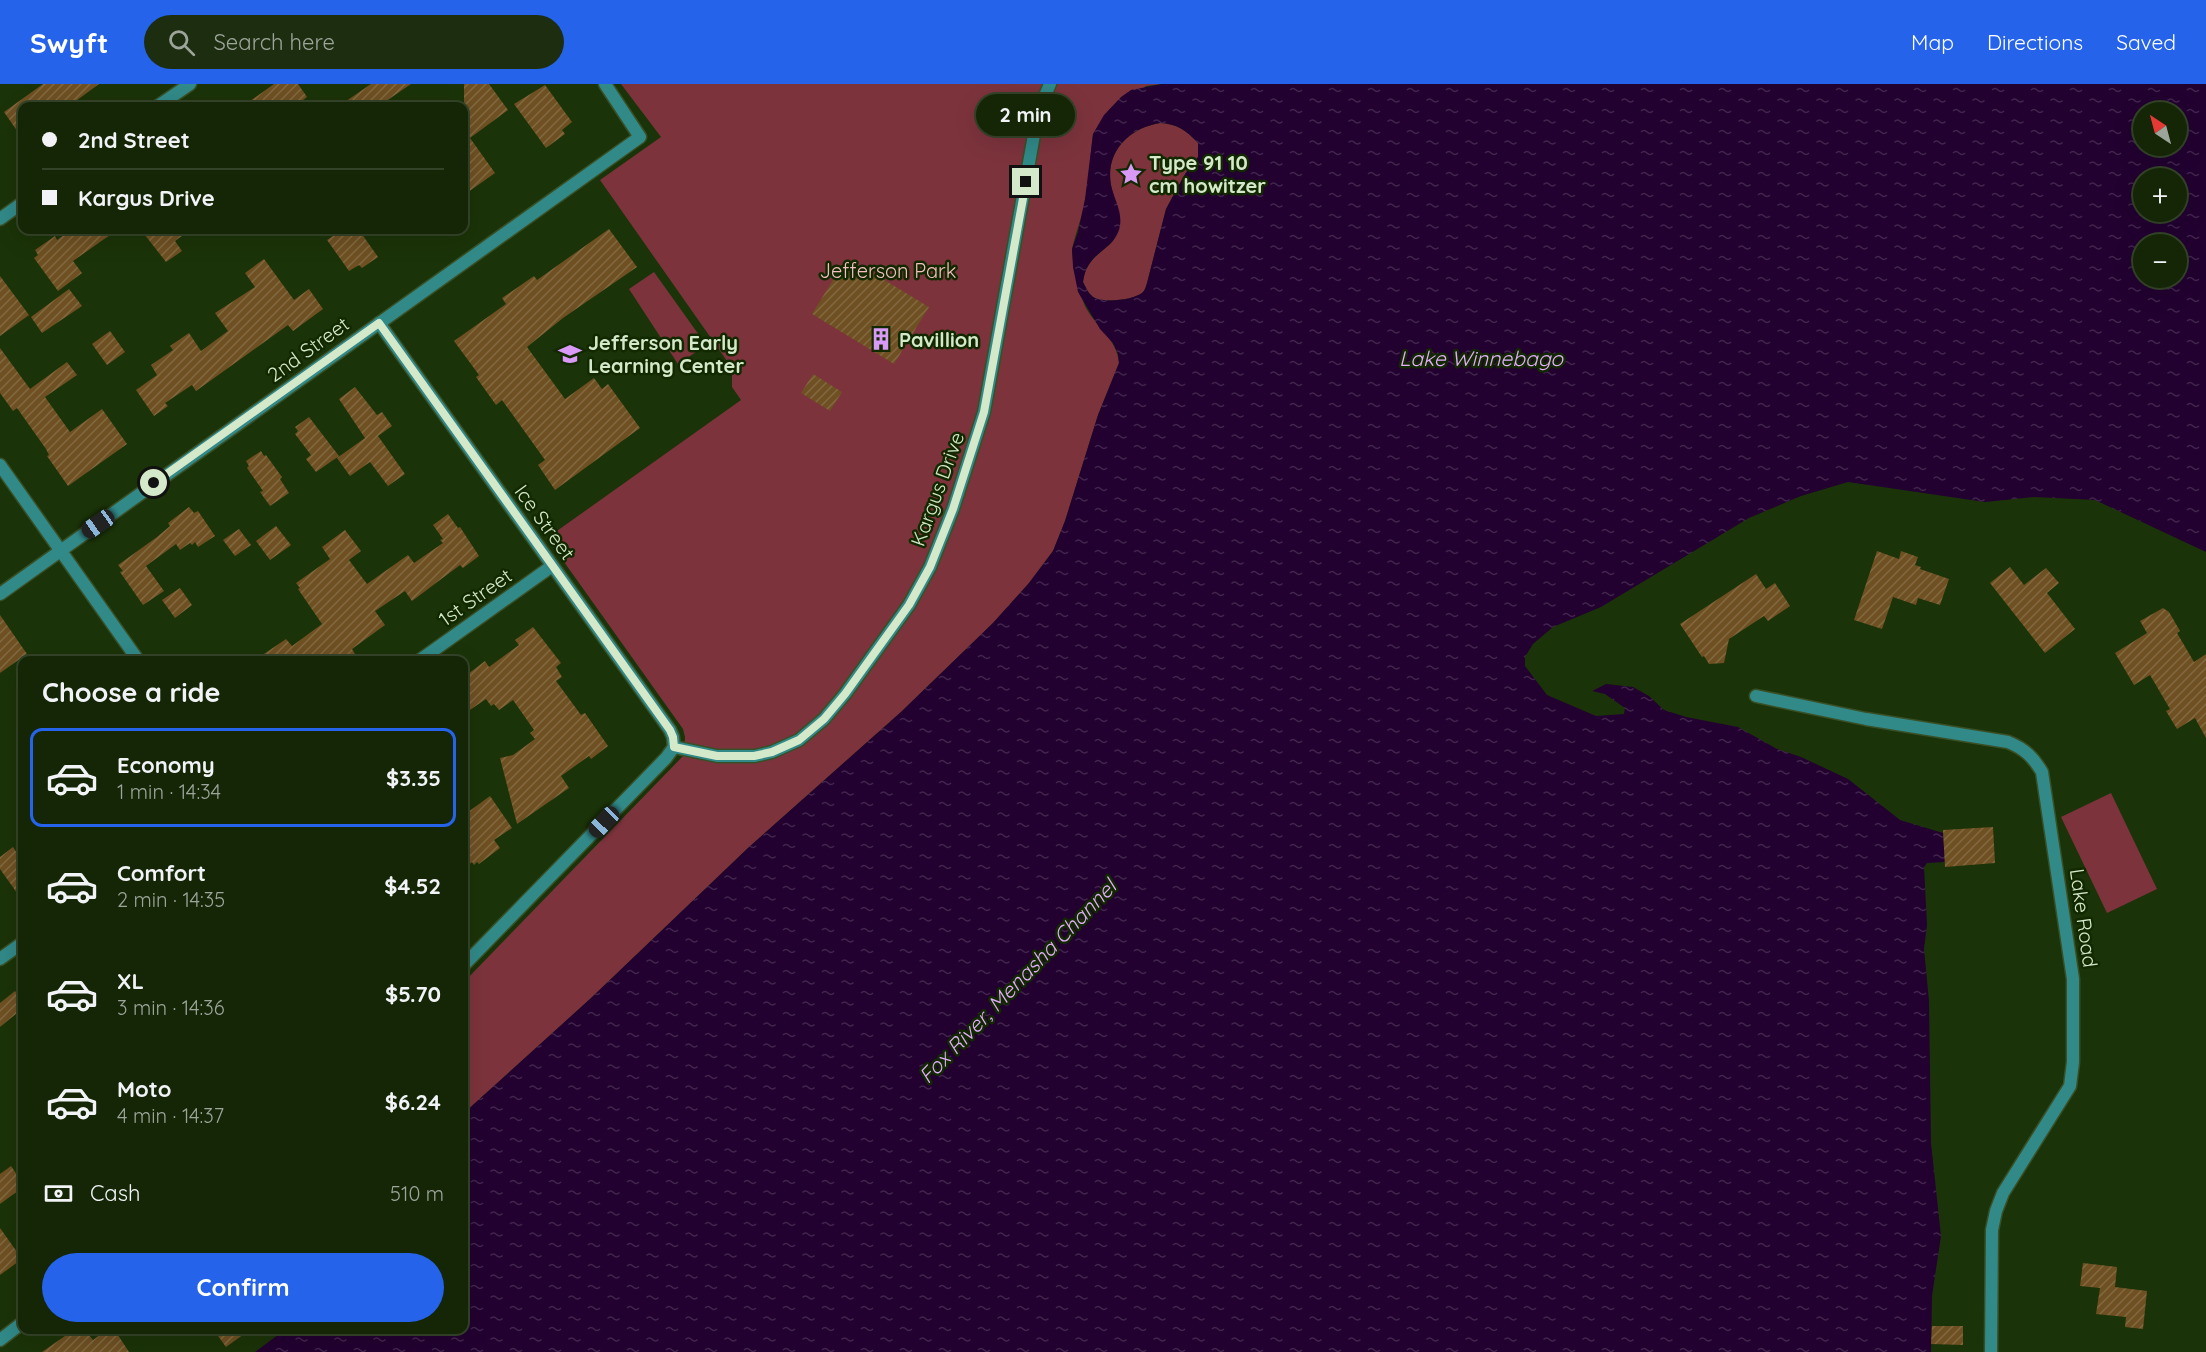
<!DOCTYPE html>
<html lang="en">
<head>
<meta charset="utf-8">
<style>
  body { margin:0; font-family:Quicksand,sans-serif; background:#1d2e10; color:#f1f3f6; height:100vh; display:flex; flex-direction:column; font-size:22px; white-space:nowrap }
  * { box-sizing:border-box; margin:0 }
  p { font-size:20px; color:#9da59b }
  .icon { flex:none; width:33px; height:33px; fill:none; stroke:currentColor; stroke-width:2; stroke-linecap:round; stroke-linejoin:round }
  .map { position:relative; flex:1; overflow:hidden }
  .sheet { position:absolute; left:18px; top:572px; width:450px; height:678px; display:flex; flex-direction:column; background:#142606; border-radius:12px; box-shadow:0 6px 24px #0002,0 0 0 2px #334328 }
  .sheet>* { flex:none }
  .banner { position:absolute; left:18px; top:18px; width:450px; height:132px; border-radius:12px; box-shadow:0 6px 24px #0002,0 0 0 2px #334328; display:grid; align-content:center; height:132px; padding:0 24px; background:#142606 }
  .needle { width:39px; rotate:324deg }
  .fabs { position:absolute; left:2133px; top:18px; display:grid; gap:12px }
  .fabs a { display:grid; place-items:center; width:54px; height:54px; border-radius:50%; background:#142606; box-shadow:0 6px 24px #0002,0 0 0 2px #334328; font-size:30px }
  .end { position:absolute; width:27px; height:27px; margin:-14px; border:8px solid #d4e8ca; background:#111; box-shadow:0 0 0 3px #111 }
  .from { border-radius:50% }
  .bubble { position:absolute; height:42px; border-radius:21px; background:#142606; box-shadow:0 6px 24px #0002,0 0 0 2px #334328; font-size:20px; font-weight:700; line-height:42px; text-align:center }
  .car { position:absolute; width:18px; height:36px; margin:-18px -9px; border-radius:8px; box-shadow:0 0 4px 2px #0007; background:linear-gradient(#222 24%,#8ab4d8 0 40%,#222 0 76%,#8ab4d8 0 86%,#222 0) }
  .banner b { display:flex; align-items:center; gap:21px; height:57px; font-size:22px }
  .banner b+b { border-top:2px solid #334328 }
  .banner i { width:15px; height:15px; background:#f1f3f6 }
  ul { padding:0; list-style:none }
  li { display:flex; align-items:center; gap:18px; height:99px; margin:0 12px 9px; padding:0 12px; border:3px solid transparent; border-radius:12px }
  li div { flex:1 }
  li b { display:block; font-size:22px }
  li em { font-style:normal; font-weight:700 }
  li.active { border-color:#2563eb }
  li>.icon { width:54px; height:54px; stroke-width:1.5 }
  h2 { padding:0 24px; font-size:27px; line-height:72px }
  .pay { display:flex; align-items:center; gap:15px; height:66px; padding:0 24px; font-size:22px }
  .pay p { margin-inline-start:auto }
  .action { display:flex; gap:12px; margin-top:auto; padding:12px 24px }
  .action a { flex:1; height:69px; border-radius:36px; background:#2563eb; color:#fff; font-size:24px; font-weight:700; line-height:69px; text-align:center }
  header { display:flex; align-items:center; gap:36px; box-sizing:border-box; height:84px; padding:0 30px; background:#2563eb; color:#fff }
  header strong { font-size:28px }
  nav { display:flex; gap:33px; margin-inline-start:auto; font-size:21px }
  .search { width:420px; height:54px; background:#1d2e10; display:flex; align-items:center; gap:15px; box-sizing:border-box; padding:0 21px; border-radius:33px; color:#9da59b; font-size:22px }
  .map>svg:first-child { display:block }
  .park { fill:#7c333c }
  .water { fill:url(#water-ripples); fill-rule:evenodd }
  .building { fill:url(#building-hatch) }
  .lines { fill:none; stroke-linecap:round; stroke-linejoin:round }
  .minor-casing { stroke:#395027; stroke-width:15 }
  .minor { stroke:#318988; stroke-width:12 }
  .route { stroke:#d4e8ca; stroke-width:8 }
  .labels { text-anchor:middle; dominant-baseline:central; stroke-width:5; stroke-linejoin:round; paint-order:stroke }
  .poi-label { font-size:20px; font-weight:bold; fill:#d4e8ca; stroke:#122900; text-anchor:start }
  .park-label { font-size:20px; fill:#f4bfc2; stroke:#122900 }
  .street-label { font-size:20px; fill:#d4e8ca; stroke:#122900 }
  .water-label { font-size:21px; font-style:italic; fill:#e3aefe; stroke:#122900 }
</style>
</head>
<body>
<header>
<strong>Swyft</strong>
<div class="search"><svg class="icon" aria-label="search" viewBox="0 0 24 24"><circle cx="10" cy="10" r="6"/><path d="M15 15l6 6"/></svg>Search here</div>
<nav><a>Map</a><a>Directions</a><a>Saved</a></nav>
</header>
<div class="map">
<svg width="2206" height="1268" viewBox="0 0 2206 1268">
  <defs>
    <pattern id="water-ripples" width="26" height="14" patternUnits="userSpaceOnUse" patternTransform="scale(1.5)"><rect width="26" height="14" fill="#220030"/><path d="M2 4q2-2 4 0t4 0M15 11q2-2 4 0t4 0" fill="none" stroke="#41254d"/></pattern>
    <pattern id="building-hatch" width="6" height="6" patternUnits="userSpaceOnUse" patternTransform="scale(1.5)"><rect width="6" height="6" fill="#6e5022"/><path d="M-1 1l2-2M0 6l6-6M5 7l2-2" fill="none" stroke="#826941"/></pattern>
  </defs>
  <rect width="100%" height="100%" fill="#1b3308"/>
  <g class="park">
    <path d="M621 0H1162L1146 2 1093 50C1090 74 1089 99 1084 123 1082 132 1072 161 1072 167 1073 180 1078 204 1083 217 1091 240 1117 253 1119 279L1098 331 1065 437 1053 467 1029 499 993 539 901 628 748 764 590 915 464 1029V898L684 671 685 653 683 645 547 454 741 316 732 303V284L600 96 661 53Z"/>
    <path d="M1160 39C1177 40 1186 46 1198 59V73L1185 90 1166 125 1147 199C1146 202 1145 206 1143 208 1135 216 1105 219 1095 214 1089 211 1086 204 1083 198 1087 167 1114 167 1118 146 1122 129 1114 116 1111 101 1105 68 1129 44 1160 39Z"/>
    <path d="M654 188 704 258 694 265 696 268 678 280 629 205Z"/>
    <path d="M2111 709 2157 805 2107 829 2061 733Z"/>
  </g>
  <path class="water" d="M1162 0H2206V468L2095 416 2034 413 1985 418 1848 398 1801 412 1749 434 1601 523 1553 543 1533 560 1525 573V582L1547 611 1596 632 1624 630 1625 624 1605 610 1592 607 1606 600 1633 603 1649 612 1664 626 1686 633 1738 643 1777 665 1801 673 1848 695 1900 736 1943 749 1945 778 1927 779 1924 783 1927 841 1924 865 1929 917 1931 1059 1941 1152 1932 1212 1931 1268H255L286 1245H464V1029L590 915 748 764 901 628 993 539 1029 499 1053 467 1065 437 1098 331 1119 279 1118 270 1113 259 1100 245 1078 208 1073 183 1072 165 1078 148 1085 115 1093 50 1104 31 1121 13 1131 6ZM2144 28H2176V62H2144ZM1160 39C1177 40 1186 46 1198 59V73L1185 90 1166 125 1147 199C1146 202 1145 206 1143 208 1135 216 1105 219 1095 214 1089 211 1086 204 1083 198 1087 167 1111 169 1119 146 1124 129 1114 116 1111 101 1105 68 1129 44 1160 39ZM2144 94H2176V128H2144ZM2144 160H2176V194H2144Z"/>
  <g class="building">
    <path d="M43 0H99L69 22H22V54L4 28Z"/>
    <path d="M274 0H298L307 13 295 22H243Z"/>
    <path d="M371 0H411L379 22H339Z"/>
    <path d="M464 0H489L508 26 470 54 495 89 464 111Z"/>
    <path d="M545 1 572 38 562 46 565 50 546 64 514 20Z"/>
    <path d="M609 145 637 183 563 234 527 263 565 315 594 294 602 305 608 300 640 344 555 406 538 381 545 376 502 316 496 321 476 293 479 291 454 257 506 220 502 214 534 192 537 196Z"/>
    <path d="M71 146H117L73 177 82 189 58 207 34 174 38 171 35 166 55 152 57 156Z"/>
    <path d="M141 146H190L175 157 182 167 166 178Z"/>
    <path d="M342 146H359L378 173 362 184 359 181 349 187 327 156Z"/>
    <path d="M264 175 294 216 309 205 323 225 293 247 288 241 196 307 192 301 165 319 168 322 154 332 136 306 157 291 151 281 173 266 170 262 189 249 201 267 228 247 215 229 255 203 245 189Z"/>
    <path d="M841 183 857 193 863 183 929 223 894 280 812 230Z"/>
    <path d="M0 192 29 231 0 252Z"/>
    <path d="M69 205 82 222 42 249 31 233Z"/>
    <path d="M110 247 125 268 107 281 92 260Z"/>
    <path d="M0 264 30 305 67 278 77 291 45 313 70 348 102 325 127 360 68 402 47 372 49 371 46 365 17 324 13 327 0 309Z"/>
    <path d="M813 290 842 308 830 327 801 309Z"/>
    <path d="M355 303 377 331 382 328 392 342 378 352 405 390 388 402 370 378 350 392 337 374 365 354 339 315Z"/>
    <path d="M309 333 339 372 316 388 306 375 311 371 295 350 298 347 295 343Z"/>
    <path d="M261 367 264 372 266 371 282 393 280 395 289 409 270 422 260 408 263 407 247 384 249 382 246 377Z"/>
    <path d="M189 423 194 429 198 427 215 452 198 463 195 458 192 461 190 459 180 466 176 460 146 482 164 507 143 521 120 488 123 487 118 481 157 453 170 442 168 439Z"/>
    <path d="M448 430 458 444 460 443 479 472 463 484 460 481 412 517 405 507 375 527 385 541 352 565 355 570 347 576H255L286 555 292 562 322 540 298 505 300 504 296 499 330 475 322 463 345 446 361 467 349 476 367 500 408 471 414 479 443 459 440 456 443 455 433 441Z"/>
    <path d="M276 442 291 461 270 476 256 457Z"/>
    <path d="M239 445 251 461 235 472 223 456Z"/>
    <path d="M1877 467 1899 475 1901 467 1918 473 1915 481 1921 483 1920 485 1949 495 1940 521 1918 514 1916 521 1893 513 1882 545 1854 536Z"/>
    <path d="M2010 483 2024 501 2046 484 2059 499 2047 509 2075 545 2045 569 1990 499Z"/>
    <path d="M1756 490 1766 505 1775 499 1790 522 1768 537 1764 532 1729 555 1724 579 1709 580 1704 572 1702 573 1680 540Z"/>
    <path d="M180 504 192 521 175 534 162 516Z"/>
    <path d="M2163 524 2169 528 2180 547 2177 549 2194 578 2206 570V654L2195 634 2177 645 2166 627 2170 625 2150 591 2134 601 2115 569 2147 549 2140 537Z"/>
    <path d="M0 531 27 570 0 589Z"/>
    <path d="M533 543 561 579 556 583 562 593 556 597 581 631 585 629 608 662 591 675 589 672 561 692 569 704 517 740 500 674 513 671 535 655 530 649 534 646 513 616 499 626 494 620 491 622 486 615 464 630V593L485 577 489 583 519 561 515 556Z"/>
    <path d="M490 712 512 744 494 756 500 764 479 780 477 778 474 781 472 778 464 784V731Z"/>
    <path d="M1993 743 1995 779 1945 783 1943 746Z"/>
    <path d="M13 763 22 777V816L0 785V773Z"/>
    <path d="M15 907 22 917V925L0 943V919Z"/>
    <path d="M11 1082 22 1098V1104L0 1120V1090Z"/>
    <path d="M0 1144 22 1175 0 1191Z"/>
    <path d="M2083 1179 2117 1183 2115 1203 2147 1207 2143 1245 2125 1243 2126 1233 2096 1230 2100 1204 2080 1202Z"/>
    <path d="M1932 1242H1963V1261L1931 1260Z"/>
    <path d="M75 1245H84L93 1256 108 1245H114L129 1268H42Z"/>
    <path d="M213 1245H251L226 1263Z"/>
  </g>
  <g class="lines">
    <g class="minor-casing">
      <g id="minor">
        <path d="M158 22 190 0"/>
        <path d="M0 135 22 119"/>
        <path d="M379 239 670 646 673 653 674 663"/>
        <path d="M0 381 138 576"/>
        <path d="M0 510 640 53 605 0"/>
        <path d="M420 576 552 482"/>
        <path d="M1756 612 1866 635 2008 658C2025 665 2033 673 2042 688L2073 895V978L2070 1002 2003 1109 1996 1127 1992 1146 1991 1268"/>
        <path d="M674 663 717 672H755L772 668 799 656 824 635 845 610 909 521 930 483 953 425 984 328 1034 51 1039 26 1050 0"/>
        <path d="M0 875 22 859"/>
        <path d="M464 881 666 674 674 663"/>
        <path d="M0 1256 22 1239"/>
      </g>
    </g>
    <use href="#minor" class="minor"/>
  </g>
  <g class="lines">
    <path class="route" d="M154 399 379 239 670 646 673 653 674 663 717 672H754L772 668 799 656 824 635 845 610 909 521 930 483 953 425 984 328 1026 98"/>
  </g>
  <defs>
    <g id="sight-bare" transform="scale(1.8)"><path d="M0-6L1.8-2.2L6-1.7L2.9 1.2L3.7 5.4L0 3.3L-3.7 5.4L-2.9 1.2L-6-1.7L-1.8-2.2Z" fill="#d99af7" stroke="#122900" stroke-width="2.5" paint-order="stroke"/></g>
    <g id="building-bare" transform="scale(1.8)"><path d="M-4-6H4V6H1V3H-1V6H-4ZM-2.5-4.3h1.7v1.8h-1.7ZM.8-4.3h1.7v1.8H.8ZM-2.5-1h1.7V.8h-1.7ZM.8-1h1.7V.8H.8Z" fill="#d99af7" stroke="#122900" stroke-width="2.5" paint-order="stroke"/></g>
    <g id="school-bare" transform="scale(1.8)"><path d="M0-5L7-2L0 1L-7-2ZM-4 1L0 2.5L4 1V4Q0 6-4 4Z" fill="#d99af7" stroke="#122900" stroke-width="2.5" paint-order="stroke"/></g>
  </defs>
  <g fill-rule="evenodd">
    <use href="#sight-bare" x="1131" y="90"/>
    <use href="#building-bare" x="881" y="255"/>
    <use href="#school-bare" x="570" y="270"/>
  </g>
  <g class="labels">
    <g class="poi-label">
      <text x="1149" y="78">Type 91 10<tspan x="1149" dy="23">cm howitzer</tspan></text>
      <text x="899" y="255">Pavillion</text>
      <text x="588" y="258">Jefferson Early<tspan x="588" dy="23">Learning Center</tspan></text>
    </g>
    <g class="park-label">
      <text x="888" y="186">Jefferson Park</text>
    </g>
    <g class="street-label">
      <text transform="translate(308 265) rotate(-36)">2nd Street</text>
      <text transform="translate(937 405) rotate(-70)">Kargus Drive</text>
      <text transform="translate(545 438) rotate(54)">Ice Street</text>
      <text transform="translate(475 513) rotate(-35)">1st Street</text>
      <text transform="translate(2084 834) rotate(82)">Lake Road</text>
    </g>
    <g class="water-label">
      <text x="1481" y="274">Lake Winnebago</text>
      <text transform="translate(1017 897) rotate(-46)">Fox River, Menasha Channel</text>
    </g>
  </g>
</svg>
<div class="fabs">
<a><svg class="needle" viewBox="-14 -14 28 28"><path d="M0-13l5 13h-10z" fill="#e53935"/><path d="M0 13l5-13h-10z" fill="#9da59b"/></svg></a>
<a>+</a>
<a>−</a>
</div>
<i class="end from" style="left:154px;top:399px"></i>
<i class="end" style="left:1026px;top:98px"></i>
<div class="bubble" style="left:976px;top:10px;width:99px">2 min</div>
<i class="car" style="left:98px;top:440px;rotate:235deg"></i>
<i class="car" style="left:604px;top:738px;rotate:224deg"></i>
<div class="banner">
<b><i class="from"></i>2nd Street</b>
<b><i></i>Kargus Drive</b>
</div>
<section class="sheet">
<h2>Choose a ride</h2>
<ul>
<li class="active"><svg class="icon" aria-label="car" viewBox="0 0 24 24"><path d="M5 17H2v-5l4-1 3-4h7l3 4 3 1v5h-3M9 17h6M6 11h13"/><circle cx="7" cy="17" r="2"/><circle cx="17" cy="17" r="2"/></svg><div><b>Economy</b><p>1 min · 14:34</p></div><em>$3.35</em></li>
<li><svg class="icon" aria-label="car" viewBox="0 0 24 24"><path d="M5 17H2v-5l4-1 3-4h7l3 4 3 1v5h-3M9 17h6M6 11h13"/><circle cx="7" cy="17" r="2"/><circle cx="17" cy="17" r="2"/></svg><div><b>Comfort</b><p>2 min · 14:35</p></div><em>$4.52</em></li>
<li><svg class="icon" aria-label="car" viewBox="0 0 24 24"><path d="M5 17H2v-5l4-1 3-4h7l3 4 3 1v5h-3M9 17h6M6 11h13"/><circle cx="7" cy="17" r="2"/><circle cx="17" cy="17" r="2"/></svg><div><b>XL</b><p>3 min · 14:36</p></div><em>$5.70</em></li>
<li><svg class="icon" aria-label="car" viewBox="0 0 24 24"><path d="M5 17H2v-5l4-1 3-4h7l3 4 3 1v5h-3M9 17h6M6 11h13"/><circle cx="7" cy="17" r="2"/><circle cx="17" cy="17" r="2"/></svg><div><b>Moto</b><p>4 min · 14:37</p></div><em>$6.24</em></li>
</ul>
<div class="pay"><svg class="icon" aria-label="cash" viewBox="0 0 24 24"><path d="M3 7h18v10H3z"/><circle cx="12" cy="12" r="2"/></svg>Cash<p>510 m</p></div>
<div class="action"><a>Confirm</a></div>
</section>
</div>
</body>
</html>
